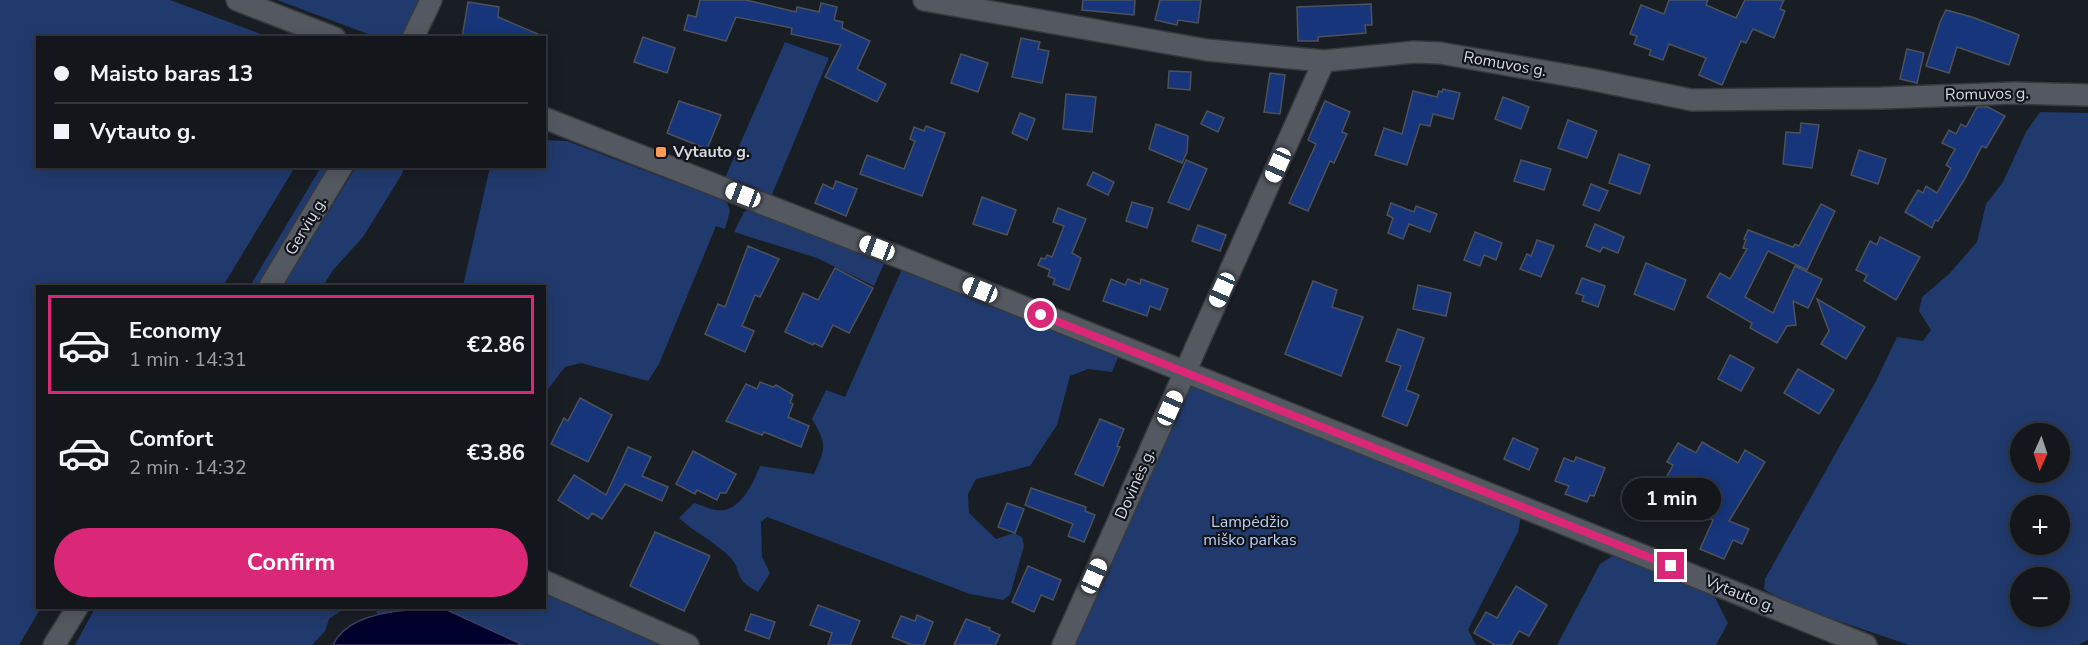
<!DOCTYPE html>
<html lang="en">
<head>
<meta charset="utf-8">
<style>
  body { margin:0; font-family:"Nunito Sans",sans-serif; background:#202328; color:#f1f3f6; height:100vh; display:flex; flex-direction:column; font-size:22px; white-space:nowrap }
  * { box-sizing:border-box; margin:0 }
  p { font-size:20px; color:#9d9fa3 }
  .icon { flex:none; width:33px; height:33px; fill:none; stroke:currentColor; stroke-width:2; stroke-linecap:round; stroke-linejoin:round }
  .map { position:relative; flex:1; overflow:hidden }
  .side { position:absolute; left:36px; top:285px; width:510px; height:324px; display:flex; flex-direction:column; background:#13161b; border-radius:0px; box-shadow:0 3px 15px #0003,0 0 0 2px #32353a }
  .side>* { flex:none }
  .guide { position:absolute; left:36px; top:36px; width:510px; height:132px; border-radius:0px; box-shadow:0 3px 15px #0003,0 0 0 2px #32353a; display:grid; align-content:center; height:132px; padding:0 18px; background:#13161b }
  .needle { width:39px; rotate:183deg }
  .buttons { position:absolute; left:2010px; top:423px; display:grid; gap:12px }
  .buttons a { display:grid; place-items:center; width:60px; height:60px; border-radius:50%; background:#13161b; box-shadow:0 3px 15px #0003,0 0 0 2px #32353a; font-size:30px }
  .end { position:absolute; width:27px; height:27px; margin:-14px; border:8px solid #db2777; background:#fff; box-shadow:0 0 0 3px #fff }
  .from { border-radius:50% }
  .bubble { position:absolute; height:42px; border-radius:21px; background:#13161b; box-shadow:0 3px 15px #0003,0 0 0 2px #32353a; font-size:20px; font-weight:700; line-height:42px; text-align:center }
  .car { position:absolute; width:18px; height:36px; margin:-18px -9px; border-radius:8px; box-shadow:0 0 4px 2px #0007; background:linear-gradient(#fff 24%,#345 0 40%,#fff 0 76%,#345 0 86%,#fff 0) }
  .guide b { display:flex; align-items:center; gap:21px; height:57px; font-size:22px }
  .guide b+b { border-top:2px solid #32353a }
  .guide i { width:15px; height:15px; background:#f1f3f6 }
  ul { padding:10px 0 0; list-style:none }
  li { display:flex; align-items:center; gap:18px; height:99px; margin:0 12px 9px; padding:0 6px; border:3px solid transparent; border-radius:0px }
  li div { flex:1 }
  li b { display:block; font-size:22px }
  li em { font-style:normal; font-weight:700 }
  li.selected { border-color:#db2777 }
  li>.icon { width:54px; height:54px; stroke-width:1.5 }
  .button { display:flex; gap:12px; margin-top:auto; padding:12px 18px }
  .button a { flex:1; height:69px; border-radius:36px; background:#db2777; color:#fff; font-size:24px; font-weight:700; line-height:69px; text-align:center }
  .map>svg:first-child { display:block }
  .green { fill:#213a6d; fill-rule:evenodd }
  .water { fill:#00002c; stroke:#404161; stroke-width:1.5 }
  .building { fill:#17357a; stroke:#4d515a; stroke-width:1.5 }
  .lines { fill:none; stroke-linecap:round; stroke-linejoin:round }
  .minor-casing { stroke:#37393f; stroke-width:24 }
  .minor { stroke:#545961; stroke-width:21 }
  .route { stroke:#db2777; stroke-width:8 }
  .poi-dot { fill:#fe9c58; stroke:#11141b; stroke-width:2 }
  .labels { text-anchor:middle; dominant-baseline:central; stroke-width:4.5; stroke-linejoin:round; paint-order:stroke }
  .street-label { font-size:16px; fill:#d5d8dd; stroke:#11141b }
  .poi-label { font-size:16px; font-weight:bold; fill:#d5d8dd; stroke:#11141b; text-anchor:start }
  .park-label { font-size:16px; fill:#b8cdf6; stroke:#11141b }
</style>
</head>
<body>
<div class="map">
<svg width="2088" height="645" viewBox="0 0 2088 645">
  <rect width="100%" height="100%" fill="#191d24"/>
  <g class="green">
    <path d="M0 0H170L269 37 38 38V166L295 167 223 286H38V608H41L19 645H0Z"/>
    <path d="M277 0H421L401 38 376 37Z"/>
    <path d="M785 42 829 58 771 197 724 180Z"/>
    <path d="M2040 112 2088 113V640L2078 645H1909L1786 603 1764 589 1765 579 1875 383 1897 337 1923 341 1931 330 1919 311 1922 297 1949 274 1977 242 1986 204 2003 182 2026 132ZM2020 434H2060V472H2020ZM2020 506H2060V544H2020ZM2020 578H2060V616H2020Z"/>
    <path d="M545 140 567 141 727 202 730 211 725 229 716 226 659 364 648 381 581 363 565 367 545 393 544 286H463L490 167 544 166Z"/>
    <path d="M321 167H328V170L259 286H250Z"/>
    <path d="M356 167H404L402 174 363 237 333 270 323 286H283Z"/>
    <path d="M750 209 880 257 884 264 874 286 817 258 734 232 744 212Z"/>
    <path d="M902 269 1119 355 1112 372 1088 369 1070 376 1057 425 1030 466 976 479 968 494 969 513 996 539 1014 533 1022 537 1024 546 1010 595 1003 600 970 594 767 517 761 522 762 557 770 573 758 592C731 578 744 571 729 556 715 542 694 532 679 518L694 503C701 505 709 509 716 510 740 514 753 483 760 466L814 474C826 447 827 444 812 419L826 390 845 397Z"/>
    <path d="M1194 385 1521 516 1518 532 1468 630 1476 645H1073L1187 389Z"/>
    <path d="M1617 553 1712 592 1728 623 1716 645H1557L1600 564Z"/>
    <path d="M545 593 590 615 666 645H523L447 610H409L377 615 376 608H544Z"/>
    <path d="M95 608H345L329 619 325 631 312 645H75Z"/>
  </g>
  <path class="water" d="M409 610H447L523 645H333C345 618 383 612 409 610Z"/>
  <g class="building">
    <path d="M700 0H746L796 12 797 7 819 12 821 3 837 7 834 20 843 22 842 28 870 41 857 69 886 84 877 102 825 77 841 45 791 34 792 28 736 17 726 41 684 30 688 15 696 17Z"/>
    <path d="M1083 0H1135L1134 15 1082 10Z"/>
    <path d="M1160 0H1201L1198 23 1178 20 1177 25 1155 20Z"/>
    <path d="M1669 0H1708L1706 5 1736 18 1745 0H1784L1780 9 1785 11 1774 38 1753 29 1746 43 1741 41 1722 85 1699 75 1706 58 1669 44 1663 60 1649 55 1651 50 1634 44 1637 36 1630 34 1641 5 1664 14Z"/>
    <path d="M468 2 499 7 498 17 547 38H462Z"/>
    <path d="M1371 4 1372 25H1365L1366 33 1318 37V41H1298L1297 7Z"/>
    <path d="M1946 10 1972 17 2019 35 2009 65 1957 47 1949 73 1926 66 1940 22Z"/>
    <path d="M643 37 675 48 667 73 634 62Z"/>
    <path d="M1021 38 1040 42 1038 49 1049 51 1042 83 1012 77Z"/>
    <path d="M1907 49 1924 53 1917 83 1900 79Z"/>
    <path d="M961 54 988 63 978 92 951 83Z"/>
    <path d="M1169 71 1191 72 1190 90 1168 88Z"/>
    <path d="M1270 73 1285 75 1280 114 1264 112Z"/>
    <path d="M1443 89 1460 93 1453 119 1433 114 1430 126 1420 124 1407 165 1375 155 1384 128 1402 134 1413 91 1437 97 1439 91 1442 92Z"/>
    <path d="M1066 94 1096 97 1092 132 1063 129Z"/>
    <path d="M1503 97 1529 107 1521 129 1495 119Z"/>
    <path d="M679 101 721 115 707 149 667 133Z"/>
    <path d="M1325 101 1350 112 1342 132 1347 134 1334 163 1330 161 1308 211 1289 203 1316 144 1308 140Z"/>
    <path d="M1977 107H1988L2005 116 1986 148 1982 146 1964 180 1938 221 1935 220 1932 228 1905 212 1918 190 1923 193 1926 186 1937 193 1951 168 1946 165 1955 149 1942 143 1949 130 1956 134 1961 124 1966 127Z"/>
    <path d="M1207 111 1224 118 1218 132 1201 124Z"/>
    <path d="M1020 113 1035 119 1027 140 1012 133Z"/>
    <path d="M1568 120 1597 131 1587 158 1558 148Z"/>
    <path d="M1801 123 1819 125 1812 168 1783 164 1786 132 1800 133Z"/>
    <path d="M1156 124 1188 136 1187 152 1182 163 1149 149Z"/>
    <path d="M926 126 945 133 922 196 860 174 867 155 904 169 915 141 910 139 914 127 924 131Z"/>
    <path d="M1859 150 1886 159 1878 184 1851 175Z"/>
    <path d="M1619 154 1650 165 1640 194 1609 183Z"/>
    <path d="M1186 160 1207 169 1189 210 1168 202Z"/>
    <path d="M1521 160 1551 169 1544 190 1514 181Z"/>
    <path d="M1093 172 1114 182 1108 195 1087 185Z"/>
    <path d="M836 181 857 189 846 216 815 203 823 184 833 189Z"/>
    <path d="M1591 184 1608 191 1599 211 1583 205Z"/>
    <path d="M982 197 1016 210 1007 235 973 224Z"/>
    <path d="M1132 202 1153 208 1147 228 1126 221Z"/>
    <path d="M1391 203 1414 212 1416 206 1437 214 1430 232 1409 224 1403 239 1388 233 1393 218 1387 215Z"/>
    <path d="M1821 204 1835 211 1807 270 1768 251 1745 297 1773 313 1795 266 1822 279 1808 308 1793 301 1796 325 1787 326 1777 343 1750 328 1752 323 1707 297 1720 273 1730 279 1747 249 1743 248 1746 240 1744 239 1748 230 1793 247 1795 244 1799 246Z"/>
    <path d="M1058 208 1086 219 1072 253 1081 258 1069 290 1053 284 1055 279 1048 276 1050 270 1038 265 1041 258 1045 259 1047 255 1052 257 1064 226 1053 222Z"/>
    <path d="M1595 224 1624 237 1618 253 1603 247 1600 252 1586 246Z"/>
    <path d="M1198 225 1226 235 1220 251 1192 241Z"/>
    <path d="M1475 232 1502 243 1496 260 1484 255 1480 266 1464 260Z"/>
    <path d="M1880 237 1920 257 1896 300 1864 281 1867 275 1856 270 1870 241 1877 245Z"/>
    <path d="M1537 240 1554 246 1541 277 1520 269 1527 254 1531 256Z"/>
    <path d="M748 246 779 259 760 297 755 295 742 326 754 331 745 352 705 334 718 304 725 307Z"/>
    <path d="M1646 263 1686 280 1674 310 1634 294Z"/>
    <path d="M835 268 873 288 849 333 833 325 822 347 814 343 813 345 785 332 803 293 818 300Z"/>
    <path d="M1582 278 1605 286 1598 307 1582 301 1584 296 1576 293Z"/>
    <path d="M1111 279 1125 285 1128 279 1140 284 1141 279 1168 289 1160 310 1150 306 1147 316 1103 301Z"/>
    <path d="M1313 281 1337 290 1332 307 1363 317 1341 376 1285 354Z"/>
    <path d="M1418 285 1451 293 1446 316 1413 309Z"/>
    <path d="M1817 299 1865 327 1846 359 1821 344 1829 331Z"/>
    <path d="M1398 329 1424 338 1406 390 1419 395 1407 426 1382 416 1401 366 1386 361Z"/>
    <path d="M1730 355 1754 368 1741 391 1718 379Z"/>
    <path d="M1798 369 1834 390 1819 414 1784 393Z"/>
    <path d="M760 382 773 387 776 385 793 395 790 402 793 404 788 417 809 426 801 447 764 432 762 435 726 421 746 384 757 389Z"/>
    <path d="M580 398 612 415 588 462 551 444 564 418 568 421Z"/>
    <path d="M1100 419 1124 429 1117 446 1120 447 1103 486 1075 474Z"/>
    <path d="M1513 438 1538 449 1529 470 1504 459Z"/>
    <path d="M1702 442 1738 463 1745 450 1765 462 1729 521 1749 529 1742 544 1733 540 1724 559 1700 549 1713 520 1680 501 1676 508 1671 505 1668 511 1656 504 1669 480 1666 478 1673 465 1667 462 1678 443 1696 453Z"/>
    <path d="M628 447 651 457 642 476 668 487 662 501 625 484 602 519 592 513 588 519 558 500 574 475 606 495Z"/>
    <path d="M693 451 736 474 726 493H720L717 500 697 490 695 494 676 484Z"/>
    <path d="M1576 457 1605 468 1594 496 1590 495 1587 502 1565 494 1569 486 1555 481 1564 458 1574 462Z"/>
    <path d="M1031 488 1086 507 1085 511 1095 515 1084 542 1068 536 1073 524 1025 505Z"/>
    <path d="M1007 503 1024 509 1015 533 998 527Z"/>
    <path d="M655 532 710 556 684 611 630 586Z"/>
    <path d="M1028 566 1061 580 1053 600 1041 595 1034 612 1012 602Z"/>
    <path d="M1516 586 1547 605 1529 636 1519 631 1511 645H1495L1474 633 1486 612 1497 618Z"/>
    <path d="M818 605 860 621 850 645H828L832 633 810 625Z"/>
    <path d="M751 614 775 622 769 639 745 630Z"/>
    <path d="M917 615 933 622 924 645H912L892 637 901 616 915 621Z"/>
    <path d="M966 619 990 628 989 630 1000 635 995 645H954Z"/>
  </g>
  <g class="lines">
    <g class="minor-casing">
      <g id="minor">
        <path d="M237 0 335 38"/>
        <path d="M924 0 1207 50 1324 61 1414 52 1440 53 1589 79 1692 100 1882 98 2014 93 2088 95"/>
        <path d="M413 38 431 0"/>
        <path d="M544 118 899 257 1866 645"/>
        <path d="M270 286 342 166"/>
        <path d="M544 581 688 645"/>
        <path d="M54 645 77 608"/>
        <path d="M1063 645 1324 61"/>
      </g>
    </g>
    <use href="#minor" class="minor"/>
  </g>
  <g class="lines">
    <path class="route" d="M1041 315 1671 566"/>
  </g>
  <rect class="poi-dot" x="655" y="146" width="12" height="12" rx="3"/>
  <g class="labels">
    <g class="street-label">
      <text transform="translate(1505 64) rotate(10)">Romuvos g.</text>
      <text transform="translate(1987 94) rotate(-1)">Romuvos g.</text>
      <text transform="translate(306 226) rotate(-59)">Gervių g.</text>
      <text transform="translate(1135 484) rotate(-66)">Dovinės g.</text>
      <text transform="translate(1740 594) rotate(22)">Vytauto g.</text>
    </g>
    <g class="poi-label">
      <text x="673" y="152">Vytauto g.</text>
    </g>
    <g class="park-label">
      <text x="1250" y="522">Lampėdžio<tspan x="1250" dy="18">miško parkas</tspan></text>
    </g>
  </g>
</svg>
<div class="buttons">
<a><svg class="needle" viewBox="-14 -14 28 28"><path d="M0-13l5 13h-10z" fill="#e53935"/><path d="M0 13l5-13h-10z" fill="#9d9fa3"/></svg></a>
<a>+</a>
<a>−</a>
</div>
<i class="end from" style="left:1041px;top:315px"></i>
<i class="end" style="left:1671px;top:566px"></i>
<div class="bubble" style="left:1622px;top:478px;width:99px">1 min</div>
<i class="car" style="left:1278px;top:165px;rotate:204deg"></i>
<i class="car" style="left:743px;top:195px;rotate:291deg"></i>
<i class="car" style="left:877px;top:248px;rotate:291deg"></i>
<i class="car" style="left:980px;top:290px;rotate:292deg"></i>
<i class="car" style="left:1222px;top:290px;rotate:204deg"></i>
<i class="car" style="left:1170px;top:408px;rotate:24deg"></i>
<i class="car" style="left:1094px;top:576px;rotate:24deg"></i>
<div class="guide">
<b><i class="from"></i>Maisto baras 13</b>
<b><i></i>Vytauto g.</b>
</div>
<section class="side">
<ul>
<li class="selected"><svg class="icon" aria-label="car" viewBox="0 0 24 24"><path d="M5 17H2v-5l4-1 3-4h7l3 4 3 1v5h-3M9 17h6M6 11h13"/><circle cx="7" cy="17" r="2"/><circle cx="17" cy="17" r="2"/></svg><div><b>Economy</b><p>1 min · 14:31</p></div><em>€2.86</em></li>
<li><svg class="icon" aria-label="car" viewBox="0 0 24 24"><path d="M5 17H2v-5l4-1 3-4h7l3 4 3 1v5h-3M9 17h6M6 11h13"/><circle cx="7" cy="17" r="2"/><circle cx="17" cy="17" r="2"/></svg><div><b>Comfort</b><p>2 min · 14:32</p></div><em>€3.86</em></li>
</ul>
<div class="button"><a>Confirm</a></div>
</section>
</div>
</body>
</html>
